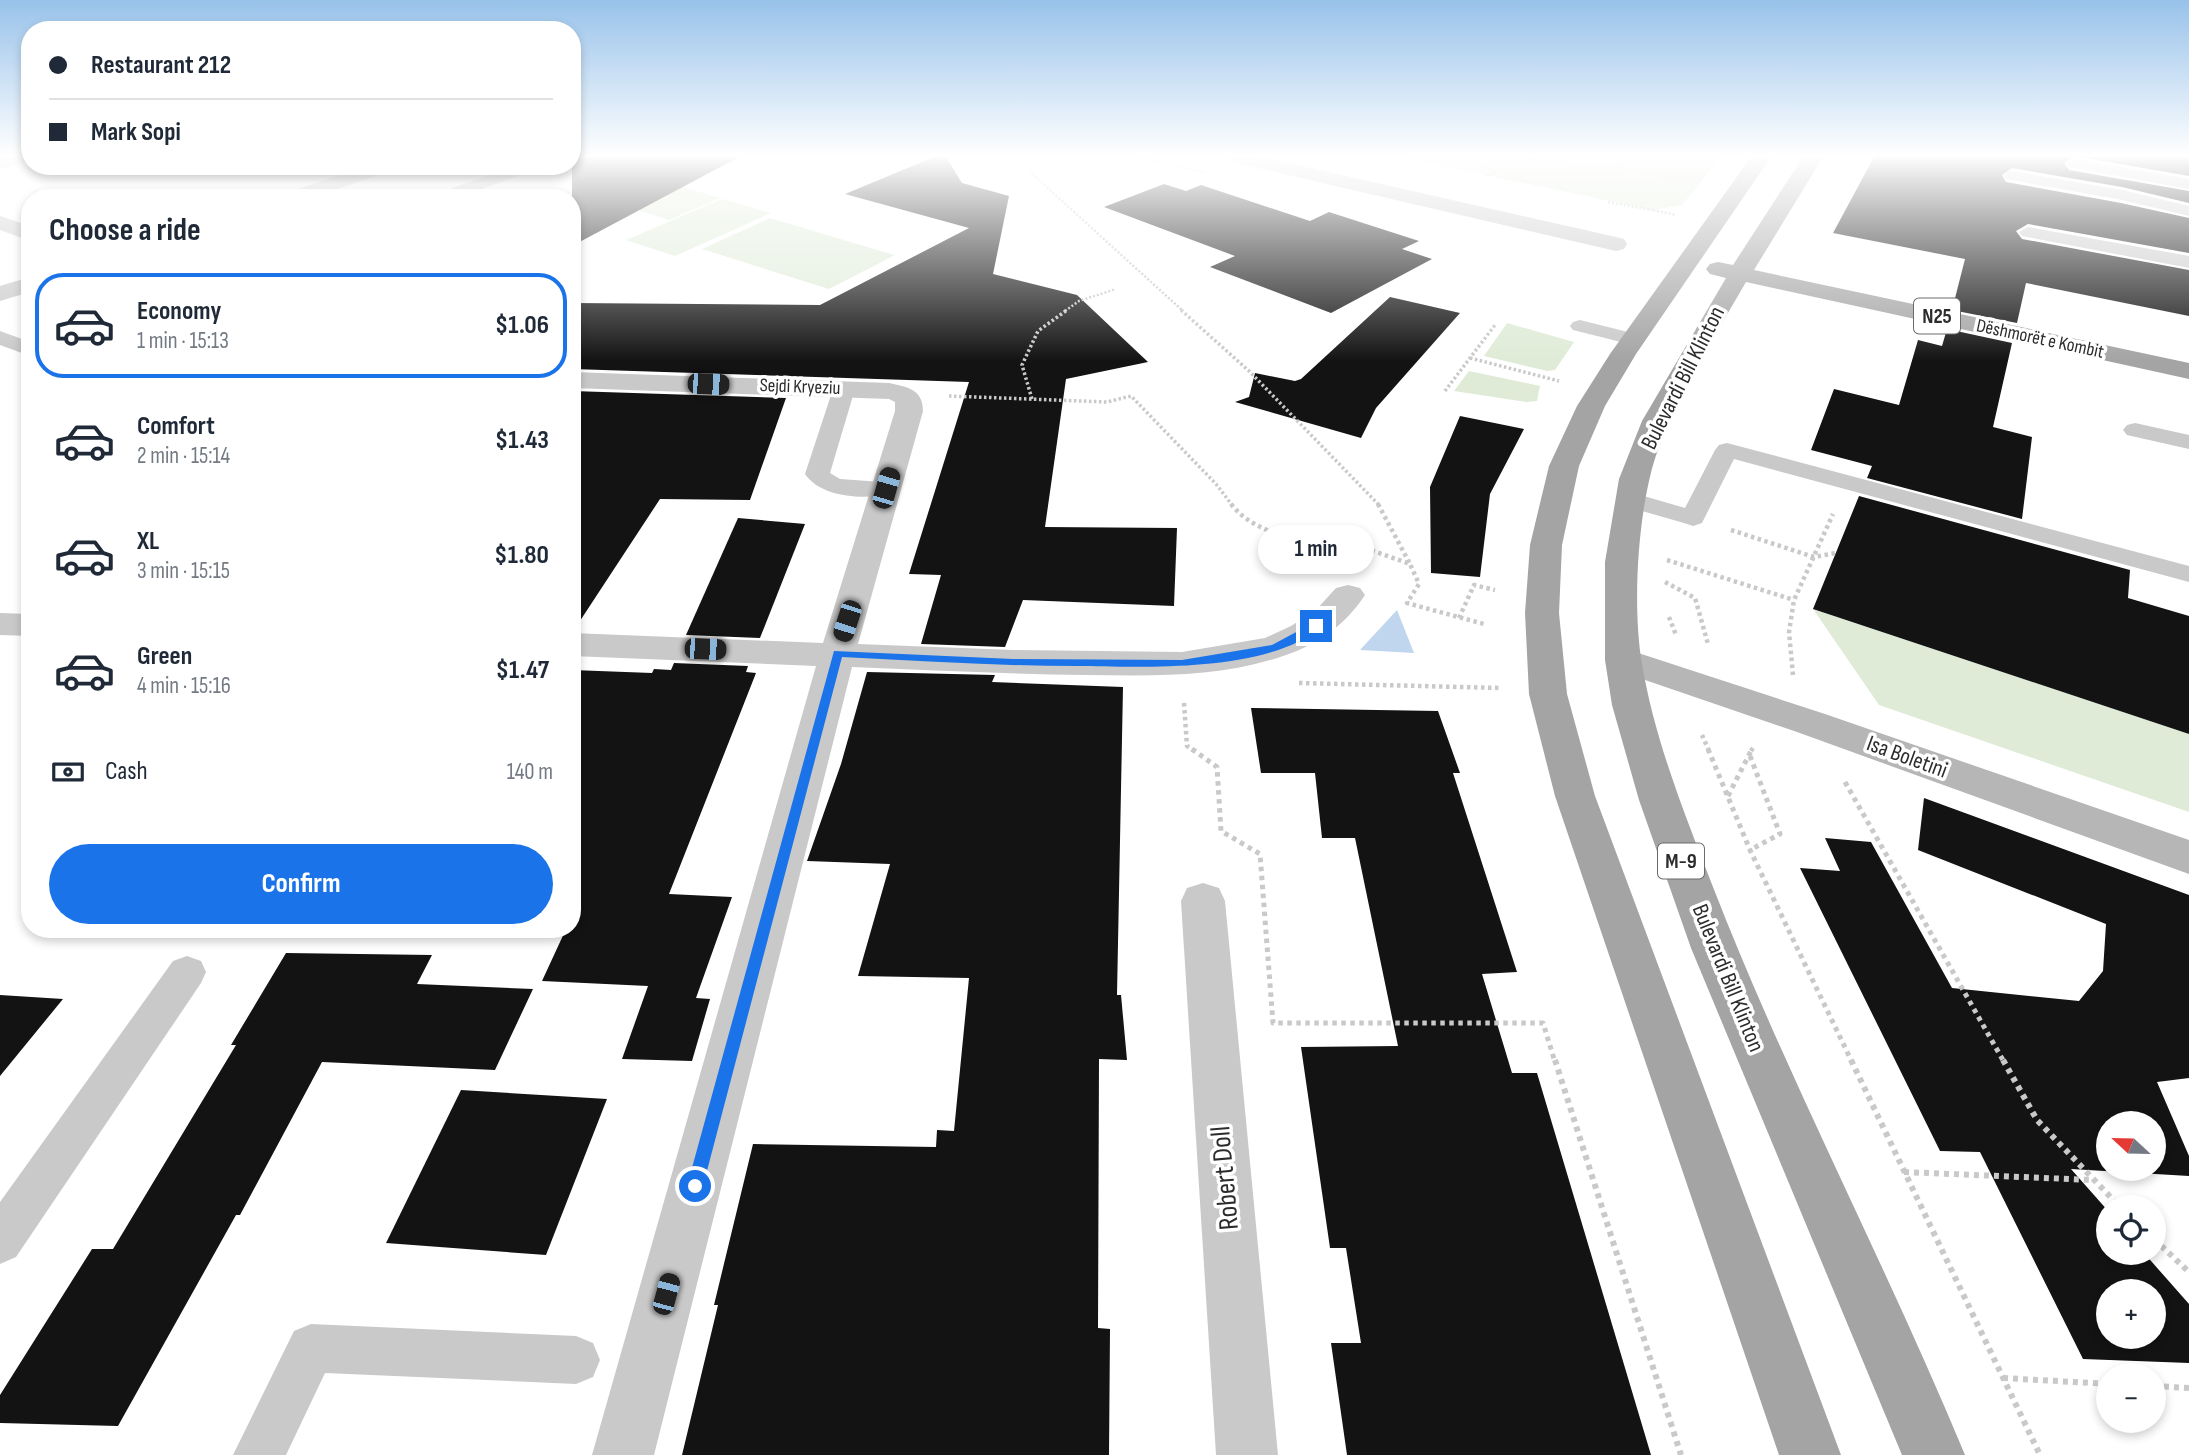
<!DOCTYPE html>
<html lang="en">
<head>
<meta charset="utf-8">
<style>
  body { margin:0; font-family:"Sofia Sans Condensed",sans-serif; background:#f2f2f3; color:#1f2937; height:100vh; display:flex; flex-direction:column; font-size:26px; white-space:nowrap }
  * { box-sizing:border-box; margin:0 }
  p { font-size:23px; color:#747a83 }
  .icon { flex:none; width:38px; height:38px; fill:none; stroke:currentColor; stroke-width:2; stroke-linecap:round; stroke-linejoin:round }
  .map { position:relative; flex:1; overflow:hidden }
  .details { position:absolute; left:21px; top:189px; width:560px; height:749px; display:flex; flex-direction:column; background:#fff; border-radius:28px; box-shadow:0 4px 10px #0003 }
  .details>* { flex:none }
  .guide { position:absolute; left:21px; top:21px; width:560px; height:154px; border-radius:28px; box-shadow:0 4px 10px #0003; display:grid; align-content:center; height:154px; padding:0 28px; background:#fff }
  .needle { width:46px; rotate:292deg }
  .controls { position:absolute; left:2096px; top:1111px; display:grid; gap:14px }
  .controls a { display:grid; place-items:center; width:70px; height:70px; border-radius:50%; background:#fff; box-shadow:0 4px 10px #0003; font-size:35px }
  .end { position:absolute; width:32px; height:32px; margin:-16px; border:9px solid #1a73e8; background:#fff; box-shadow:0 0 0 4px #fff }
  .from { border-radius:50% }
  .bubble { position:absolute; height:49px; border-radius:24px; background:#fff; box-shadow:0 4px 10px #0003; font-size:23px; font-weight:700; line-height:49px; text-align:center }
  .car { position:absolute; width:21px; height:42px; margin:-21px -10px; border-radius:9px; box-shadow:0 0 5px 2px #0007; background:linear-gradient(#222 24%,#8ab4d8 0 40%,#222 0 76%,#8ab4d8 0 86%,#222 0) }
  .guide b { display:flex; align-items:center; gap:24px; height:66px; font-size:26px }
  .guide b+b { border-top:2px solid #e0e1e3 }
  .guide i { width:18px; height:18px; background:#1f2937 }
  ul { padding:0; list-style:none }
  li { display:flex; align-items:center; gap:21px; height:105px; margin:0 14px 10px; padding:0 14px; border:4px solid transparent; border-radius:28px }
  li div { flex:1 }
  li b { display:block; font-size:26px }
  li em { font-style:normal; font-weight:700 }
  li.active { border-color:#1a73e8 }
  li>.icon { width:63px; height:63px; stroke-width:1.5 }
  h2 { padding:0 28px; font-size:32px; line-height:84px }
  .pay { display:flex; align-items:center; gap:18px; height:77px; padding:0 28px; font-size:26px }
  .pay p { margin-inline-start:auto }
  .cta { display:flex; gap:14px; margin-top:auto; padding:14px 28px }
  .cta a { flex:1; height:80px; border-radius:42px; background:#1a73e8; color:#fff; font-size:28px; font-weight:700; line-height:80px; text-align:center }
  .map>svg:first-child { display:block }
  .green { fill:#dfebd7 }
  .water { fill:#c0d6ee }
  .building { fill:#131313; fill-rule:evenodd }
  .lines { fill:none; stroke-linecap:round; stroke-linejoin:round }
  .path-far4 { stroke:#c9c9c9; stroke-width:2.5; stroke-dasharray:2 2; stroke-linecap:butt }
  .path-far3 { stroke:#c9c9c9; stroke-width:3.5; stroke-dasharray:2.5 2.5; stroke-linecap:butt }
  .path-far2 { stroke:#c9c9c9; stroke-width:4.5; stroke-dasharray:3.5 3.5; stroke-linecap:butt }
  .path-far1 { stroke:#c9c9c9; stroke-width:5; stroke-dasharray:4.5 4.5; stroke-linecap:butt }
  .path { stroke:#c9c9c9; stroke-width:6; stroke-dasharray:5 5; stroke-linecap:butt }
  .lane { fill:#c9c9c9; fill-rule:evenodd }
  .street { fill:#c9c9c9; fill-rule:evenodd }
  .secondary { fill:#b6b6b6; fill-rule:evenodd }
  .primary { fill:#a4a4a4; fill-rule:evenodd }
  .route { fill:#1a73e8 }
  .labels { text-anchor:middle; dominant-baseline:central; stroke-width:7; stroke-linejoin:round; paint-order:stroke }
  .far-street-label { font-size:19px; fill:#2c2c2c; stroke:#fff }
  .shield { fill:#fff; stroke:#6b6b6b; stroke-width:2 }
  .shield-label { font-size:21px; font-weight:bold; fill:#2c2c2c }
  .street-label { font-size:23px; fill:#2c2c2c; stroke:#fff }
  .near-street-label { font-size:28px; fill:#2c2c2c; stroke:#fff }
</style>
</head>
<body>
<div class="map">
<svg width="2189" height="1455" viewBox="0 0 2189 1455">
  <rect width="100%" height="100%" fill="#fff"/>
  <g class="green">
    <path d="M1400 157H1721L1682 205 1653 210Z"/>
    <path d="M643 175 720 198 669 220 590 195Z"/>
    <path d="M722 199 771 213 675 256 626 240Z"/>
    <path d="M770 218 894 255H895L829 289 702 249Z"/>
    <path d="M1507 323 1574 342 1555 370 1547 371 1484 356Z"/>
    <path d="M1469 371 1540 386 1537 401 1526 402 1454 391Z"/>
    <path d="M1813 609 2189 734V812L1879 705Z"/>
  </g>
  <path class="water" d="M1397 610 1414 653 1360 650Z"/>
  <g class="building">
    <path d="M572 157H739L572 246Z"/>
    <path d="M934 157H946L962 183 1009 196 993 274 1077 295 1148 362 1066 379 1045 527 1177 528 1174 606 1023 600 1005 647 921 644 941 575 909 574 969 382 572 369V303L820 305 969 228 845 194Z"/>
    <path d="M1874 157H2073L2064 163 2069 170 2189 191V203L2122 187 2012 168 2002 175 2006 182 2121 203 2189 218V253L2028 224 2016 231 2022 239 2189 270V316L2026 283 2017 323 1952 310 1965 259 1833 233Z"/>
    <path d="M2080 157H2189V176Z"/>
    <path d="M1164 184 1186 191 1201 185 1310 221 1329 212 1419 241 1402 249 1432 259 1331 313 1210 267 1235 256 1104 207Z"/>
    <path d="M1390 297 1460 313 1376 408 1361 438 1235 402 1249 397 1255 373 1295 381 1301 379Z"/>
    <path d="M1947 329 2012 343 1993 427 2032 437 2022 519 1867 478 1872 466 1811 450 1834 389 1899 405 1918 340 1942 346Z"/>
    <path d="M572 391 786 398 750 500 660 499 574 630Z"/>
    <path d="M1460 416 1524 429 1490 494 1480 577 1431 573 1430 487Z"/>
    <path d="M1859 496 2130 570 2128 598 2189 616V734L1813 609Z"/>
    <path d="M738 518 805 524 760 638 686 635Z"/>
    <path d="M674 663 748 666 746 672 756 673 669 894 732 897 696 998 710 999 692 1061 622 1059 648 986 542 981 566 929H572V670L652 673 654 669 671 670Z"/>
    <path d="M867 672 995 675 992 682 1123 687 1117 995H1121L1127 1060 1099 1059 1098 1328 1110 1329 1109 1455H682L718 1305H714L753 1144 936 1147 937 1130 954 1131 969 978 858 976 890 864 807 861 841 764Z"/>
    <path d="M1251 708 1438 711 1460 773H1453L1517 972 1482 974 1512 1073H1537L1651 1455H1347L1331 1343H1361L1346 1248H1330L1301 1047 1398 1046 1355 838H1322L1315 773H1261Z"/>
    <path d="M1924 798 2189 895V1078L2157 1082 2189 1156V1176L2071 1169 2109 1212V1253H2144L2189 1304V1363L2083 1359 1980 1152 1940 1151 1800 868 1840 871 1825 838 1871 842 1952 988 2079 1001 2103 971 2106 924 1918 850ZM2109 1124H2154V1169H2109ZM2109 1292H2154V1337H2109Z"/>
    <path d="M286 953 432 955 417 984 533 989 495 1070 322 1062 240 1215H236L118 1426 0 1423V1395L92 1249H113L236 1045H231Z"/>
    <path d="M0 995 63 999 0 1076Z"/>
    <path d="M461 1090 607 1099 546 1255 386 1243Z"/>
  </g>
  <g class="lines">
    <g class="path-far4">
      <path d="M1139 157 1204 172"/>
      <path d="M1474 157V163L1496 172"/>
      <path d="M1618 165 1638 157"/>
      <path d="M1029 171 1183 311"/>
      <path d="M1486 175H1492L1506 163 1529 160 1590 168 1614 166 1655 175 1701 179"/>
      <path d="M1608 202 1652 210"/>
      <path d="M1653 210 1676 215"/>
      <path d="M1065 311 1079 301 1116 289"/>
    </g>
    <g class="path-far3">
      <path d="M1181 310 1249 371 1379 505"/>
      <path d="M1470 358 1559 381"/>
      <path d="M1445 391 1495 325"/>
      <path d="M949 396 1107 402 1131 396 1216 484 1232 505"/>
      <path d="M1032 399 1022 365 1038 331 1067 310"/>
    </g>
    <g class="path-far2">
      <path d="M1231 504C1255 535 1299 538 1334 552"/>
      <path d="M1378 504 1410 564"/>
      <path d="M1731 530 1814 557 1836 553"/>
      <path d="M1365 548 1410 564 1419 584 1407 603 1484 624"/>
      <path d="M1667 560 1794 600"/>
      <path d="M1665 582 1695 598 1708 644"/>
      <path d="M1669 617 1676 635"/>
      <path d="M1459 618 1474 585 1495 590"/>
      <path d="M1793 675 1789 632 1794 600 1833 514"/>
      <path d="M1299 683 1501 688"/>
      <path d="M1184 703 1187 746 1194 751"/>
      <path d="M1702 735 1709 751"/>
      <path d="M1751 751 1753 748"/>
    </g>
    <g class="path-far1">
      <path d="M1192 749 1217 767 1221 831 1260 854 1273 1023H1543L1555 1062"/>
      <path d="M1708 749 1750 850 1852 1062"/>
      <path d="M1750 756 1780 834 1750 850"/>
      <path d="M1845 782 2004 1062"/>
      <path d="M1728 796 1752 749"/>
    </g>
    <g class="path">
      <path d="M1555 1060 1681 1455"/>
      <path d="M1851 1060 2040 1455"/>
      <path d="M2003 1060 2037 1120 2121 1208"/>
      <path d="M1904 1172 2092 1180"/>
      <path d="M2154 1239 2189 1272"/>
      <path d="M2003 1378 2109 1384"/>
      <path d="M2154 1386 2189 1388"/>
    </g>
    <g class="lane">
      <path d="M2075 159 2189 179V189L2069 167 2067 164Z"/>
      <path d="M514 166H538L536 169 458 198H434L436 194Z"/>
      <path d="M2012 171 2122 190 2189 206V216L2122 200 2006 179 2004 176 2006 173Z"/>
      <path d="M2028 227 2189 256V268L2022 236 2019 232Z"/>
      <path d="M1580 320 1640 335 1643 339 1640 343 1633 345 1573 330 1570 326 1573 322Z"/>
      <path d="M0 331 30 342V356L0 345Z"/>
      <path d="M844 382 852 384 855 389 830 473 840 479 895 483 898 488 895 493C868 500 822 499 805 474L833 389 836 384Z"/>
      <path d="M2135 423 2189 435V449L2127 435 2123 430 2127 425Z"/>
      <path d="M1727 443 2189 566V582L1734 459 1702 523 1693 526 1684 523 1621 505 1617 500 1621 495 1630 492 1685 508 1715 450 1719 445Z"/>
      <path d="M187 956 201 961 206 972 201 983 16 1257 0 1264V1202L173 961Z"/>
      <path d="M311 1324 576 1336 593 1343 600 1360 593 1377 576 1384 325 1373 286 1455H233L294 1331Z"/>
    </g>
    <g class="street">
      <path d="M0 157H30V160L0 169Z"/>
      <path d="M1226 157H1262L1616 237 1624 239 1627 244 1624 249 1616 251 1236 163Z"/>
      <path d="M366 166H396L393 170 312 198H281L284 194Z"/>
      <path d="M0 216 30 226V241L0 230Z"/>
      <path d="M30 277V292L0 301V286Z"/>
      <path d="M572 372 889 383C907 387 923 389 923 411L858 644 1013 650 1182 652 1265 638 1291 626 1316 610 1336 588 1348 585 1360 588 1365 595C1346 624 1319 644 1286 655 1221 678 1154 676 1086 675 1008 674 930 670 852 667L654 1455H592L816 666 572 656V633L823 643 895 411V402L889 399 572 388Z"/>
      <path d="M0 613 30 614V636L0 635Z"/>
      <path d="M1203 883 1219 888 1225 901 1278 1455H1216L1181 901 1187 888Z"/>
    </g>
    <path class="secondary" d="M1623 648 1825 714 2189 840V874L1797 732 1610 668 1605 660 1610 652Z"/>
    <g class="primary">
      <path d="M1751 157H1771L1636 354 1605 406 1579 466 1562 545 1559 613 1567 694 1595 796 1841 1455H1779L1555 796 1529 694 1525 613 1530 545 1549 466 1577 406 1610 354Z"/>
      <path d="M1803 157H1823L1754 270 2189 363V379L1746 282C1714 338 1662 419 1649 481 1637 534 1633 611 1642 664 1655 741 1685 815 1713 887 1788 1080 1886 1264 1965 1455H1902L1691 948 1639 800 1612 705 1605 660V562L1619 479 1642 421 1726 278 1710 274 1706 269 1710 264 1718 262 1733 265Z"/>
    </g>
  </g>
  <linearGradient id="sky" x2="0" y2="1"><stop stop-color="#98c2ea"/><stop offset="0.43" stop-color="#fff"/><stop offset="1" stop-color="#fff" stop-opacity="0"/></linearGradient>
  <rect width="2189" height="361" fill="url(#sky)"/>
  <path class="route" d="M1313 623 1322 626C1270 673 1144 667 1078 666 999 666 920 661 842 657L703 1186 701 1192 695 1194 689 1192 687 1186 834 651 1013 659 1182 660 1272 645Z"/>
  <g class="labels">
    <g class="far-street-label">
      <text transform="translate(2040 339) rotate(12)">Dëshmorët e Kombit</text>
      <text transform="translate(800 387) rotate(2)">Sejdi Kryeziu</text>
    </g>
    <g class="shield">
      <rect x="1914" y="298.5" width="46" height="35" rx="5"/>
      <rect x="1658" y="843.5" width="46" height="35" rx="5"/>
    </g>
    <g class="shield-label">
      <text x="1937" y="316">N25</text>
      <text x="1681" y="861">M-9</text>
    </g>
    <g class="street-label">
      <text transform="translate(1683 378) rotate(-63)">Bulevardi Bill Klinton</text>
      <text transform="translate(1907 757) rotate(20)">Isa Boletini</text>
      <text transform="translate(1728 978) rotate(68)">Bulevardi Bill Klinton</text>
    </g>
    <g class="near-street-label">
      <text transform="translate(1225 1178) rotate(-95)">Robert Doll</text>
    </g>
  </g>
</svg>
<div class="controls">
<a><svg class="needle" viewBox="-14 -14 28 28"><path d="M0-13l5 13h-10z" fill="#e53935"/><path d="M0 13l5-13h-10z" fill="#747a83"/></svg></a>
<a><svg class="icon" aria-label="locate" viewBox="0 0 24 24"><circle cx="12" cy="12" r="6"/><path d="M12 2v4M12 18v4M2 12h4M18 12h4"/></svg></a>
<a>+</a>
<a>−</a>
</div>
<i class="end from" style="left:695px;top:1186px"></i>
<i class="end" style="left:1316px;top:626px"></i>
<div class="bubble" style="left:1258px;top:525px;width:116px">1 min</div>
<i class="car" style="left:708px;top:384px;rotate:92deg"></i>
<i class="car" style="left:886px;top:488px;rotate:16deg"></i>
<i class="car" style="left:847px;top:621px;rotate:198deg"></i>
<i class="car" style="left:705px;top:649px;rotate:92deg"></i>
<i class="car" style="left:666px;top:1294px;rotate:15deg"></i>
<div class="guide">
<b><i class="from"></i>Restaurant 212</b>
<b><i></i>Mark Sopi</b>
</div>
<section class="details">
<h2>Choose a ride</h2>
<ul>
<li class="active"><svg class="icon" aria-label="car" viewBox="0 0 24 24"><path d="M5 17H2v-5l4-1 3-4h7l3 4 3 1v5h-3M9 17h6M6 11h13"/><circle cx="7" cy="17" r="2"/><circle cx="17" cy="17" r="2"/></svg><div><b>Economy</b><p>1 min · 15:13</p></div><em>$1.06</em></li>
<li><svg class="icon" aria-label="car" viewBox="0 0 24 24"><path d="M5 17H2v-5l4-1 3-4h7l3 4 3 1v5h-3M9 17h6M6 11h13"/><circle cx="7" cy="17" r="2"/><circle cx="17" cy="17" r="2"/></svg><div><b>Comfort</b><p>2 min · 15:14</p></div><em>$1.43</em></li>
<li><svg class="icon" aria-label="car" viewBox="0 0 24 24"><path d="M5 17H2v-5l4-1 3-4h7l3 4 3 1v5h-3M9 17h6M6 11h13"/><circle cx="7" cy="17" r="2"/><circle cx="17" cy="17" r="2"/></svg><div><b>XL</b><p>3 min · 15:15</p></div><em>$1.80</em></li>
<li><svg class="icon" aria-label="car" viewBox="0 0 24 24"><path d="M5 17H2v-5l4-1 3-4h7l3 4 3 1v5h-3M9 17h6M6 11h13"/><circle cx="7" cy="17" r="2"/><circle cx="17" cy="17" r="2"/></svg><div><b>Green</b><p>4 min · 15:16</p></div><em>$1.47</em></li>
</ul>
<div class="pay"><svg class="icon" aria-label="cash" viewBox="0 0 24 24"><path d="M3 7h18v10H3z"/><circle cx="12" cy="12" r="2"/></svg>Cash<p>140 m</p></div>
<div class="cta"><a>Confirm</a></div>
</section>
</div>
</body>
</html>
